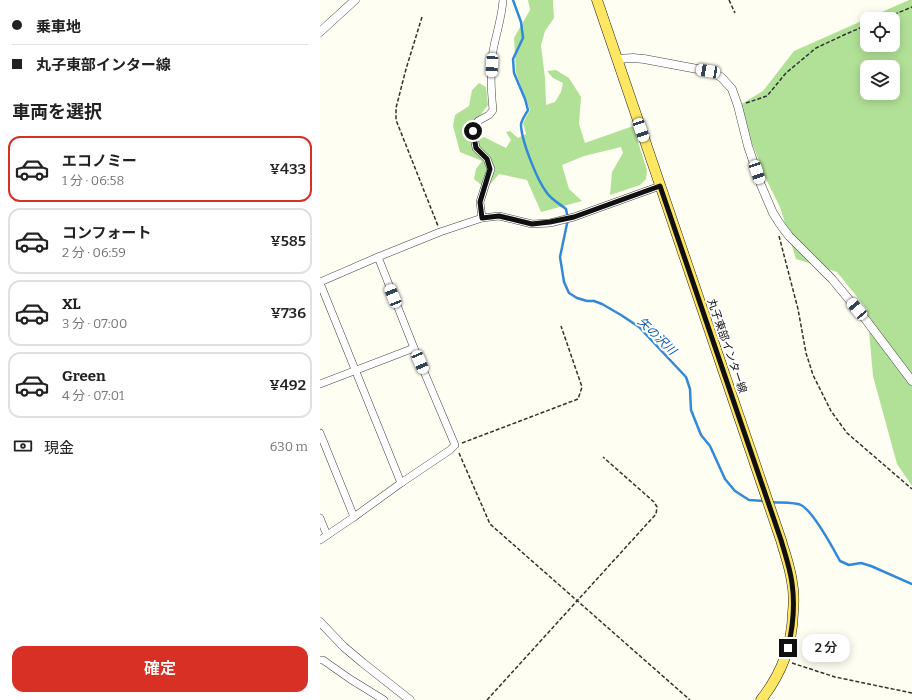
<!DOCTYPE html>
<html lang="ja">
<head>
<meta charset="utf-8">
<style>
  body { margin:0; font-family:Bitter,"Noto Sans JP",serif; background:#f2f2f2; color:#222; height:100vh; display:flex; flex-direction:column; font-size:15px; white-space:nowrap }
  * { box-sizing:border-box; margin:0 }
  p { font-size:13px; color:#767676 }
  .icon { flex:none; width:22px; height:22px; fill:none; stroke:currentColor; stroke-width:2; stroke-linecap:round; stroke-linejoin:round }
  .map { position:relative; flex:1; overflow:hidden }
  .details { display:flex; flex-direction:column; background:#fff; width:320px }
  .details>* { flex:none }
  .top-card { display:grid; align-content:center; height:88px; padding:0 12px; background:#fff }
  .fabs { position:absolute; left:540px; top:12px; display:grid; gap:8px }
  .fabs a { display:grid; place-items:center; width:40px; height:40px; border-radius:8px; background:#fff; box-shadow:0 2px 10px #0003; font-size:20px }
  .end { position:absolute; width:18px; height:18px; margin:-9px; border:5px solid #101010; background:#fff; box-shadow:0 0 0 2px #fff }
  .from { border-radius:50% }
  .bubble { position:absolute; height:28px; border-radius:12px; background:#fff; box-shadow:0 2px 10px #0003; font-size:13px; font-weight:600; line-height:28px; text-align:center }
  .car { position:absolute; width:12px; height:24px; margin:-12px -6px; border-radius:5px; box-shadow:0 0 3px 1px #0007; background:linear-gradient(#fff 24%,#345 0 40%,#fff 0 76%,#345 0 86%,#fff 0) }
  .top-card b { display:flex; align-items:center; gap:14px; height:38px; font-size:15px }
  .top-card b+b { border-top:1px solid #e0e0e0 }
  .top-card i { width:10px; height:10px; background:#222 }
  ul { padding:0; list-style:none }
  li { display:flex; align-items:center; gap:12px; height:66px; margin:0 8px 6px; padding:0 4px; border:2px solid #e0e0e0; border-radius:12px }
  li div { flex:1 }
  li b { display:block; font-size:15px }
  li em { font-style:normal; font-weight:600 }
  li.active { border-color:#d93025 }
  li>.icon { width:36px; height:36px; stroke-width:1.5 }
  h2 { padding:0 12px; font-size:18px; line-height:48px }
  .pay { display:flex; align-items:center; gap:10px; height:44px; padding:0 12px; font-size:15px }
  .pay p { margin-inline-start:auto }
  .action { display:flex; gap:8px; margin-top:auto; padding:8px 12px }
  .action a { flex:1; height:46px; border-radius:12px; background:#d93025; color:#fff; font-size:16px; font-weight:600; line-height:46px; text-align:center }
  main { display:flex; flex:1; min-height:0 }
  .map>svg:first-child { display:block }
  .forest { fill:#b1e196; fill-rule:evenodd }
  .lines { fill:none; stroke-linecap:round; stroke-linejoin:round }
  .stream { stroke:#3289da; stroke-width:2.5 }
  .minor-casing { stroke:#434343; stroke-width:8 }
  .tertiary-casing { stroke:#434343; stroke-width:9 }
  .primary-casing { stroke:#212121; stroke-width:11 }
  .path { stroke:#323232; stroke-width:1.5; stroke-dasharray:4 2; stroke-linecap:butt }
  .minor { stroke:#fff; stroke-width:7 }
  .tertiary { stroke:#fff; stroke-width:8 }
  .primary { stroke:#ffe663; stroke-width:10 }
  .route { stroke:#101010; stroke-width:5 }
  .labels { text-anchor:middle; dominant-baseline:central; stroke-width:4; stroke-linejoin:round; paint-order:stroke }
  .street-label { font-size:11px; fill:#101010; stroke:#fff }
  .water-label { font-size:12px; font-style:italic; fill:#0c5ab0; stroke:#fff }
</style>
</head>
<body>
<main>
<section class="details">
<div class="top-card">
<b><i class="from"></i>乗車地</b>
<b><i></i>丸子東部インター線</b>
</div>
<h2>車両を選択</h2>
<ul>
<li class="active"><svg class="icon" aria-label="car" viewBox="0 0 24 24"><path d="M5 17H2v-5l4-1 3-4h7l3 4 3 1v5h-3M9 17h6M6 11h13"/><circle cx="7" cy="17" r="2"/><circle cx="17" cy="17" r="2"/></svg><div><b>エコノミー</b><p>1 分 · 06:58</p></div><em>¥433</em></li>
<li><svg class="icon" aria-label="car" viewBox="0 0 24 24"><path d="M5 17H2v-5l4-1 3-4h7l3 4 3 1v5h-3M9 17h6M6 11h13"/><circle cx="7" cy="17" r="2"/><circle cx="17" cy="17" r="2"/></svg><div><b>コンフォート</b><p>2 分 · 06:59</p></div><em>¥585</em></li>
<li><svg class="icon" aria-label="car" viewBox="0 0 24 24"><path d="M5 17H2v-5l4-1 3-4h7l3 4 3 1v5h-3M9 17h6M6 11h13"/><circle cx="7" cy="17" r="2"/><circle cx="17" cy="17" r="2"/></svg><div><b>XL</b><p>3 分 · 07:00</p></div><em>¥736</em></li>
<li><svg class="icon" aria-label="car" viewBox="0 0 24 24"><path d="M5 17H2v-5l4-1 3-4h7l3 4 3 1v5h-3M9 17h6M6 11h13"/><circle cx="7" cy="17" r="2"/><circle cx="17" cy="17" r="2"/></svg><div><b>Green</b><p>4 分 · 07:01</p></div><em>¥492</em></li>
</ul>
<div class="pay"><svg class="icon" aria-label="cash" viewBox="0 0 24 24"><path d="M3 7h18v10H3z"/><circle cx="12" cy="12" r="2"/></svg>現金<p>630 m</p></div>
<div class="action"><a>確定</a></div>
</section>
<div class="map">
<svg width="592" height="700" viewBox="0 0 592 700">
  <rect width="100%" height="100%" fill="#fffef3"/>
  <g class="forest">
    <path d="M208 0H233V3L234 18 225 31 221 45 225 78 226 105 235 102 241 92 243 83 233 78 227 71 236 70 249 78 261 97 259 124 265 143 313 126 327 170 326 179 320 185 290 195 292 172 303 153 301 147 264 156 242 165 249 189 262 201 221 212 207 180 179 174 166 189 154 179 156 169 162 161 140 152 133 126 135 115 149 106 152 90 159 83 166 87 168 105 147 133 156 141 164 137 186 148 191 140 186 132 190 131 198 138 206 134 203 123 210 110 196 73 194 38 210 10Z"/>
    <path d="M589 0H592V486L577 464 553 376 547 309 517 272 476 259 460 207 445 177 418 106 443 91 474 51ZM547 19H573V45H547ZM547 67H573V93H547Z"/>
  </g>
  <g class="lines">
    <g class="stream">
      <path d="M193 0 201 22 203 38 193 59 194 73 205 99 208 110C206 114 202 119 201 124 201 140 217 180 227 193 232 200 240 204 246 209L248 219 240 257 244 282 249 293 257 298 267 301H274L282 304 301 315 319 327 366 377 370 389 371 410 381 435 390 446 405 479 415 491 429 500 445 501"/>
      <path d="M450 502C458 503 475 502 481 505 493 511 513 548 520 561L529 565 541 563 551 566 592 584"/>
    </g>
    <g class="minor-casing">
      <g id="minor">
        <path d="M162 218 179 216 212 224 230 223 254 217 340 186"/>
        <path d="M0 282 58 257 120 232 162 218 160 202 166 183 171 169 167 159 156 148 153 131 158 121 169 115 173 110C171 91 170 70 173 51 176 34 182 17 183 0"/>
        <path d="M0 283 81 483"/>
        <path d="M0 384 94 348"/>
        <path d="M0 433 34 517"/>
        <path d="M0 518 7 535"/>
        <path d="M0 540 34 517 81 483 130 450 135 445 94 348 58 257"/>
        <path d="M0 660H3L30 679 64 700"/>
      </g>
    </g>
    <g class="tertiary-casing">
      <g id="tertiary">
        <path d="M0 32 35 0"/>
        <path d="M297 59 313 58 324 59 388 71 401 77 412 89 418 106 428 146 441 185 453 213 460 224 469 236 512 279 546 320 592 381"/>
        <path d="M0 622 24 647 43 663 90 700"/>
      </g>
    </g>
    <g class="primary-casing">
      <path id="primary" d="M277 0 461 540C465 554 470 567 472 582 474 592 474 602 473 612 472 646 462 673 441 700"/>
    </g>
    <g class="path">
      <path d="M409 0 415 13"/>
      <path d="M102 17 86 69 76 108V120L118 226"/>
      <path d="M563 19 592 7"/>
      <path d="M426 103 447 96 466 73 496 48 526 34 547 25"/>
      <path d="M459 236 478 309 486 353 493 375 511 411 527 433 592 489"/>
      <path d="M142 443 258 399 262 387 241 326"/>
      <path d="M139 453 170 524 370 700"/>
      <path d="M472 663 515 677 592 693"/>
      <path d="M167 700 336 514 337 507 334 502 283 457"/>
    </g>
    <use href="#minor" class="minor"/>
    <use href="#tertiary" class="tertiary"/>
    <use href="#primary" class="primary"/>
  </g>
  <g class="lines">
    <path class="route" d="M153 131 156 148 167 159 170 169 160 202 162 218 179 216 212 224 230 222 254 217 340 186 461 540C465 554 470 568 472 583 475 604 473 627 468 648"/>
  </g>
  <g class="labels">
    <g class="street-label">
      <text transform="translate(407 346) rotate(71)">丸子東部インター線</text>
    </g>
    <g class="water-label">
      <text transform="translate(337 336) rotate(44)">矢の沢川</text>
    </g>
  </g>
</svg>
<div class="fabs">
<a><svg class="icon" aria-label="locate" viewBox="0 0 24 24"><circle cx="12" cy="12" r="6"/><path d="M12 2v4M12 18v4M2 12h4M18 12h4"/></svg></a>
<a><svg class="icon" aria-label="layers" viewBox="0 0 24 24"><path d="M12 4l9 5-9 5-9-5zM3 14l9 5 9-5"/></svg></a>
</div>
<i class="end from" style="left:153px;top:131px"></i>
<i class="end" style="left:468px;top:648px"></i>
<div class="bubble" style="left:482px;top:634px;width:48px">2 分</div>
<i class="car" style="left:172px;top:65px;rotate:183deg"></i>
<i class="car" style="left:388px;top:71px;rotate:280deg"></i>
<i class="car" style="left:321px;top:130px;rotate:161deg"></i>
<i class="car" style="left:437px;top:172px;rotate:162deg"></i>
<i class="car" style="left:73px;top:296px;rotate:338deg"></i>
<i class="car" style="left:537px;top:309px;rotate:320deg"></i>
<i class="car" style="left:100px;top:362px;rotate:157deg"></i>
</div>
</main>
</body>
</html>
